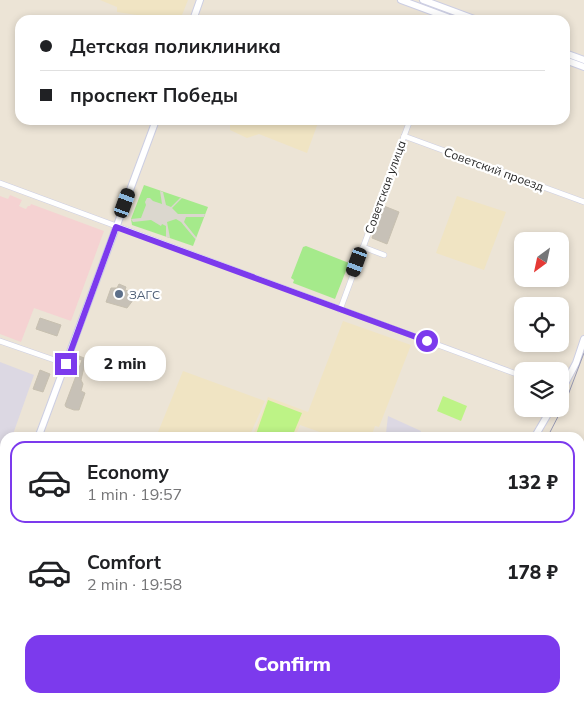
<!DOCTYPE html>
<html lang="en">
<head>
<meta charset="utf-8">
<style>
  body { margin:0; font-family:Mulish,sans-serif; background:#f6f6f6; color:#202124; height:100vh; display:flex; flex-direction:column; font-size:19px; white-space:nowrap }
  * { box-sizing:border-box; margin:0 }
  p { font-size:16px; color:#757577 }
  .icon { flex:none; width:28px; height:28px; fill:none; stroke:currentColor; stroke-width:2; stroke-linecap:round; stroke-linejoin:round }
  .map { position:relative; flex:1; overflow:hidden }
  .side { position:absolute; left:0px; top:432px; width:585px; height:271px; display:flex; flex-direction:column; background:#fff; border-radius:15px 15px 0 0; box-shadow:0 2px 8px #0003 }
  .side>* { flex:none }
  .guide { position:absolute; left:15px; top:15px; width:555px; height:110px; border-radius:15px; box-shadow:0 2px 8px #0003; display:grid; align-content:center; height:110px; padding:0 25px; background:#fff }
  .needle { width:32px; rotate:213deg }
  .tools { position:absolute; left:514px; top:232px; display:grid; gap:10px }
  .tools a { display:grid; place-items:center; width:55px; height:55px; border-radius:10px; background:#fff; box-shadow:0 2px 8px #0003; font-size:25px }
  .end { position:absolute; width:22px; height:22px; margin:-11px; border:6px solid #7c3aed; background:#fff; box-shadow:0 0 0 2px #fff }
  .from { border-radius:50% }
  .bubble { position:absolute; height:35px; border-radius:15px; background:#fff; box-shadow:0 2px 8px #0003; font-size:16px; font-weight:800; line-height:35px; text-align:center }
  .car { position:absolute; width:15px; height:30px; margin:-15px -8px; border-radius:6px; box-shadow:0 0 4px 1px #0007; background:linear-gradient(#222 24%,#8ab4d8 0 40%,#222 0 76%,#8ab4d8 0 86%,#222 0) }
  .guide b { display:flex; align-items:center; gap:18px; height:48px; font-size:19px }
  .guide b+b { border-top:1px solid #e0e0e0 }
  .guide i { width:12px; height:12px; background:#202124 }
  ul { padding:9px 0 0; list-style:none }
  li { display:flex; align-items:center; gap:15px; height:82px; margin:0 10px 8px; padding:0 15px; border:2px solid transparent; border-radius:15px }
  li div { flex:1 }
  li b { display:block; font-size:19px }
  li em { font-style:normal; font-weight:800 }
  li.current { border-color:#7c3aed }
  li>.icon { width:45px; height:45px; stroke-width:1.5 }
  .primary-button { display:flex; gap:10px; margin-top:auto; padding:10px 25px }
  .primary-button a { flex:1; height:58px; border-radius:15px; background:#7c3aed; color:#fff; font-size:20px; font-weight:800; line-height:58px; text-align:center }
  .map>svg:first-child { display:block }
  .industrial { fill:#dcd8e3 }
  .education { fill:#f0e4c3 }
  .medical { fill:#f5d2d2 }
  .green { fill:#a5ea8b }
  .pitch { fill:#bdf386 }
  .plaza { fill:#dbd7ce }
  .building { fill:#c7c1b7; stroke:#c7c0b0 }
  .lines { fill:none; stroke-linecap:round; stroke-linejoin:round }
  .minor-casing { stroke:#cccee3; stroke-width:6 }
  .tertiary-casing { stroke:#cccee3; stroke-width:8 }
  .secondary-casing { stroke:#cccee3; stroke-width:9 }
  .minor { stroke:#fff; stroke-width:5 }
  .tertiary { stroke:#fff; stroke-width:6 }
  .secondary { stroke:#fff; stroke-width:8 }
  .tram { stroke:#999bb4; stroke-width:1 }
  .route { stroke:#7c3aed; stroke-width:6 }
  .service-dot { fill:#5c6f8a; stroke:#fff; stroke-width:2 }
  .labels { text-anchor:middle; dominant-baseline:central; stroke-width:4.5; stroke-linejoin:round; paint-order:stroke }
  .street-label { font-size:12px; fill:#272727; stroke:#fff }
  .service-label { font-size:12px; fill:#4e5e75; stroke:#fff; text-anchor:start }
</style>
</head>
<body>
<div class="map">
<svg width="584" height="703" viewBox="0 0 584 703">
  <rect width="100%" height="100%" fill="#ece4d6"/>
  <g class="industrial">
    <path d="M0 362 34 375 12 437 5 438V458L0 472Z"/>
    <path d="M388 416 421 431 419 437H398L386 433Z"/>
  </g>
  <g class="education">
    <path d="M100 0H188L180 20H157L144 16 117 12V7Z"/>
    <path d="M226 120H319L307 153 259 134 247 138 230 130V122Z"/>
    <path d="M457 196 506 212 484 270 436 253Z"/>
    <path d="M343 321 411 345 379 427 375 426 371 437H334L300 425 295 437 252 438 268 397 308 412Z"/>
    <path d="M183 371 265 401 249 437H156Z"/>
  </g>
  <path class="medical" d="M10 195 22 200 19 206 23 208 26 209 28 206H30L31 204 104 231 71 321 34 308 21 342 0 334V196L8 199Z"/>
  <g class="green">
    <path d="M144 185 208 207 193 246 132 225 131 219Z"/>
    <path d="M306 246 349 263 335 299 293 283 294 280 291 278 303 247Z"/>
    <path d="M580 553 584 555V668L580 667Z"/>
  </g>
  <g class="pitch">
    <path d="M443 396 467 406 461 421 437 411Z"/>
    <path d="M268 400 302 413 292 437H255Z"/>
  </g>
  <path class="plaza" d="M160 191 163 192 166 205 171 207 180 198H182L172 208 178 214H205L204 217H186L184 222 196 237V240L181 222 176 219 167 222 170 238 166 237V226L162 224 161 226 151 220 133 222 131 219 141 218 146 205 145 202 147 198H150L153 201 162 204Z"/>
  <g class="building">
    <path d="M384 206 399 212 387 244 372 238Z"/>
    <path d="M119 284 126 287 125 290 131 292 129 297 134 299 127 308 106 302 111 288H117Z"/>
    <path d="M40 318 61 325 57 336 36 329Z"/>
    <path d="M79 356 92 361 91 364 86 362 84 367 81 380 83 384 81 391 85 393 79 410H74L66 407 65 405 82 360 78 359Z"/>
    <path d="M40 370 50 374 43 392 33 389Z"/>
  </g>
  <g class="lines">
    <g class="minor-casing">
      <g id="minor">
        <path d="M404 136 584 202"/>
        <path d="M0 183 522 376"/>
        <path d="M363 247 384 255"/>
        <path d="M340 310 410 120"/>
        <path d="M0 341 66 364"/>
      </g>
    </g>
    <g class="tertiary-casing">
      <g id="tertiary">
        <path d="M401 0 455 20"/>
        <path d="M423 0 477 20"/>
        <path d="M193 20 200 0"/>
        <path d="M565 53 584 60"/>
        <path d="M565 60 584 67"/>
        <path d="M560 393 576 363 584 339"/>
        <path d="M38 438 156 120"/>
        <path d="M534 438 551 409"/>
        <path d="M0 539 5 526"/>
        <path d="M367 703 370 699"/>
      </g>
    </g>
    <g class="secondary-casing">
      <g id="secondary">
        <path d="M0 536 5 541"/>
        <path d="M227 699 235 703"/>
      </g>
    </g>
    <use href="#minor" class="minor"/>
    <use href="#tertiary" class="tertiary"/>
    <use href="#secondary" class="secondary"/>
    <g class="tram">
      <path d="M547 438 565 403 584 353"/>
      <path d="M382 703 385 699"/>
    </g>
  </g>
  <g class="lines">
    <path class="route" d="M66 364 116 227 427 341"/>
  </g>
  <circle class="service-dot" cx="119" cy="294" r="5"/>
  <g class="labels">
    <g class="street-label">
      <text transform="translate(494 169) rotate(20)">Советский проезд</text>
      <text transform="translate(385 187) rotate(-70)">Советская улица</text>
    </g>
    <g class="service-label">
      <text x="129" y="294">ЗАГС</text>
    </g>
  </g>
</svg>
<div class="tools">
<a><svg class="needle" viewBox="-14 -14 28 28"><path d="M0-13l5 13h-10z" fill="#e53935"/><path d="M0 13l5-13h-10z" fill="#757577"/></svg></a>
<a><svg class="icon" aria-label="locate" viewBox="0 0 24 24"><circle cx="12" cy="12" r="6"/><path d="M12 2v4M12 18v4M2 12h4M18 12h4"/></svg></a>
<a><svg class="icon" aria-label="layers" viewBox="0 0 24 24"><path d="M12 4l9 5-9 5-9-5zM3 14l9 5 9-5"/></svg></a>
</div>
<i class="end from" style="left:427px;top:341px"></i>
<i class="end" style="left:66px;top:364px"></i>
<div class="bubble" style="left:84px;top:346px;width:82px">2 min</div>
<i class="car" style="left:125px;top:203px;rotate:20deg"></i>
<i class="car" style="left:357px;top:262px;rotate:200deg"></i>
<div class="guide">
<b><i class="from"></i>Детская поликлиника</b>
<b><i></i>проспект Победы</b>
</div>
<section class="side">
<ul>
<li class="current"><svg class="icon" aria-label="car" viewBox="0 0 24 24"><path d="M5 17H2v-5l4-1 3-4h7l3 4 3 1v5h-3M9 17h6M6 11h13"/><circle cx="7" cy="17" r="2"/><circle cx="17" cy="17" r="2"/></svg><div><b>Economy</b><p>1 min · 19:57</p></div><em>132 ₽</em></li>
<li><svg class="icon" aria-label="car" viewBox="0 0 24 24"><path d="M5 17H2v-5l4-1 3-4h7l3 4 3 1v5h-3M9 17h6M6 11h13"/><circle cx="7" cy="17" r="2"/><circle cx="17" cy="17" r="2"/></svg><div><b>Comfort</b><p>2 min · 19:58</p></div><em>178 ₽</em></li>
</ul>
<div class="primary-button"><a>Confirm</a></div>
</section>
</div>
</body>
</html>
